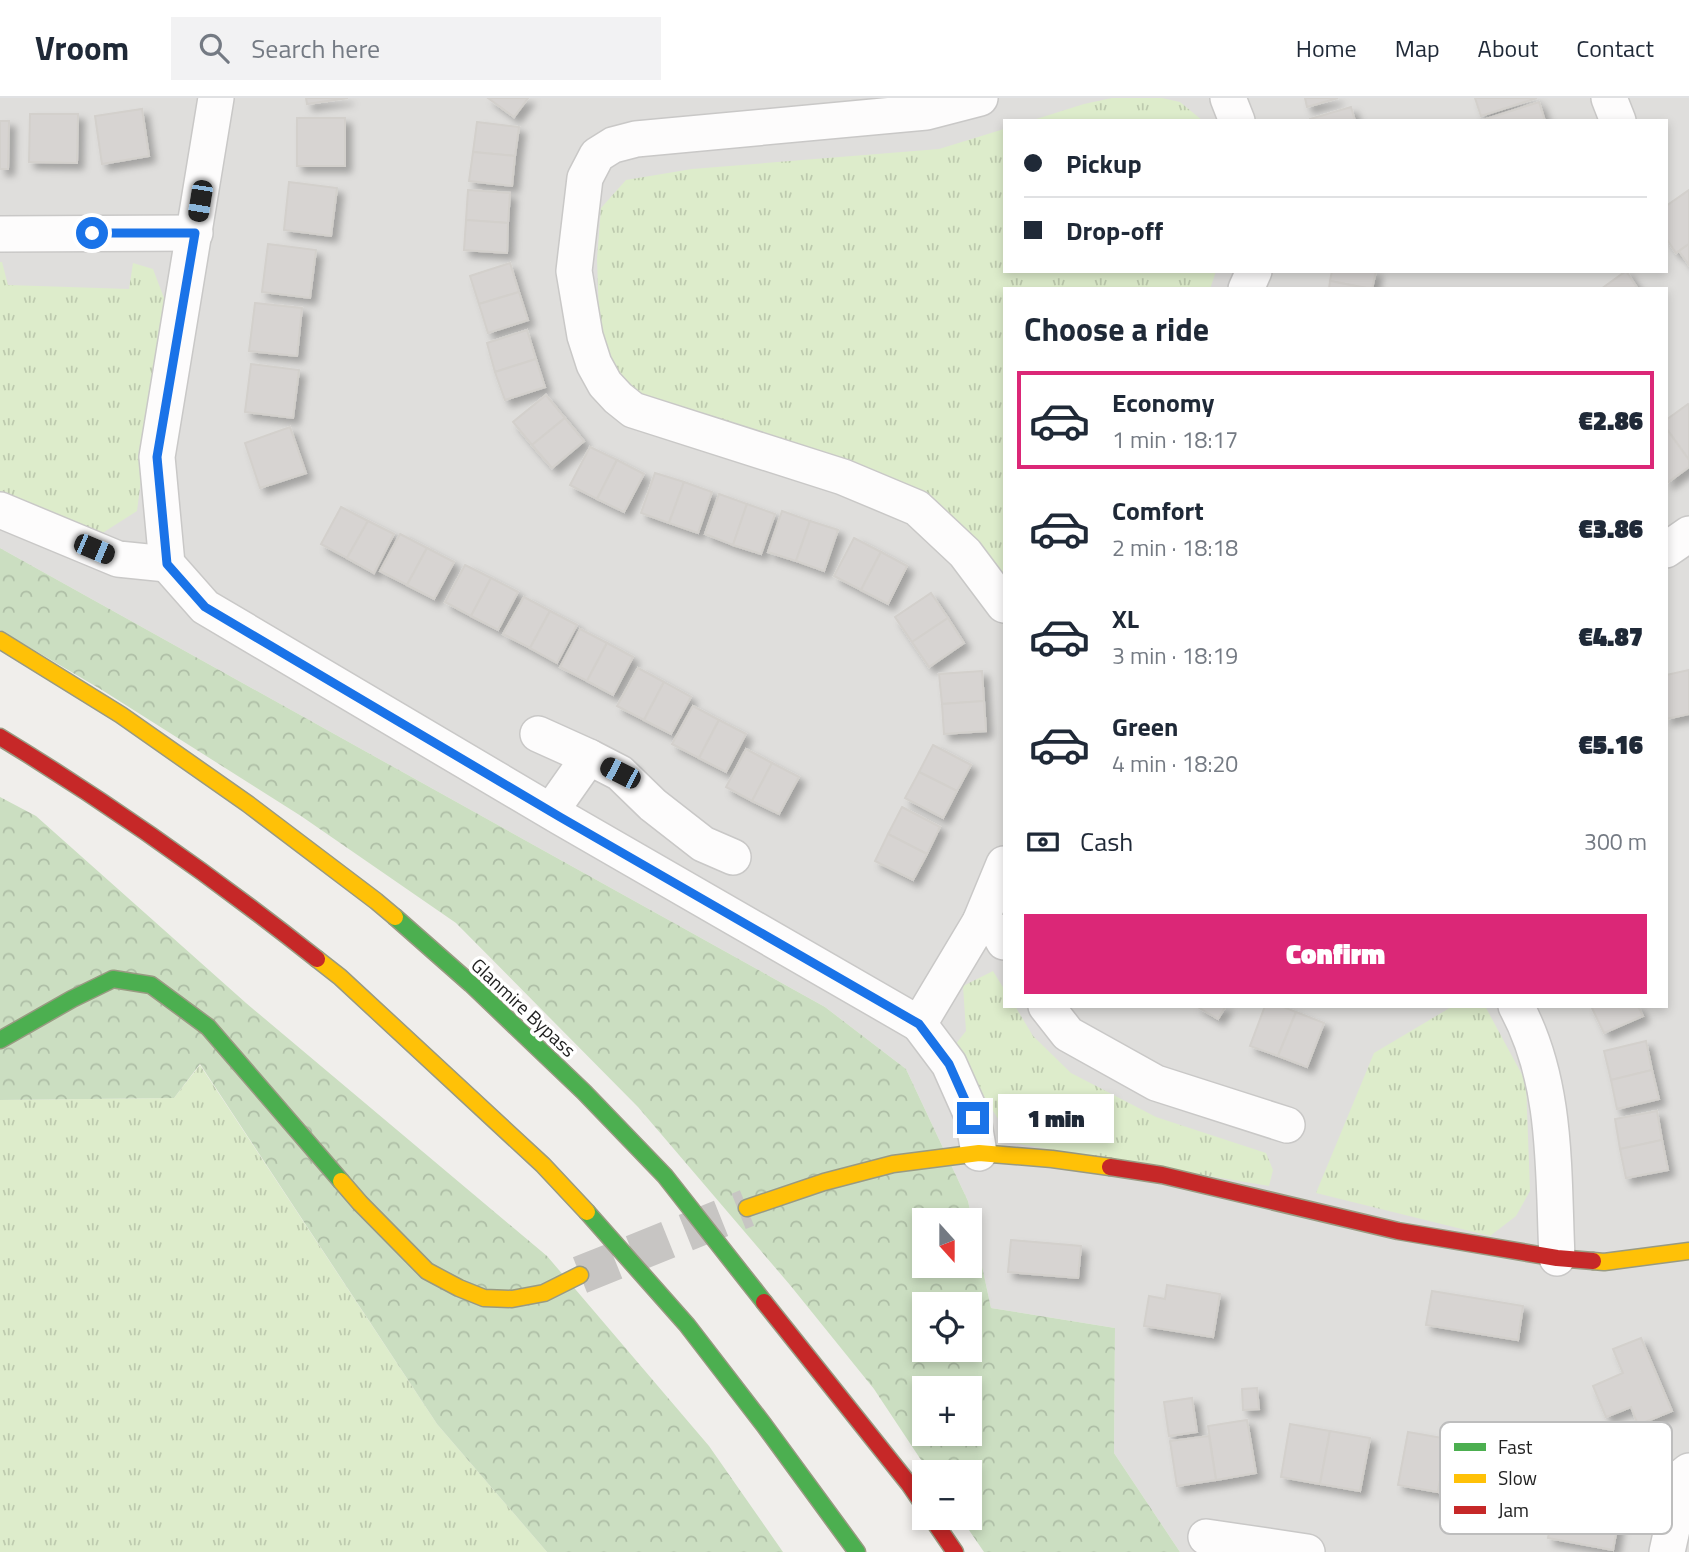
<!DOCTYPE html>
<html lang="en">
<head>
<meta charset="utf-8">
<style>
  body { margin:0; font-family:"Titillium Web",sans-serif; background:#f2f2f3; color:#1f2937; height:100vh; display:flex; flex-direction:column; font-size:26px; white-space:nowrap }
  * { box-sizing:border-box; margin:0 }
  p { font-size:23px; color:#747a83 }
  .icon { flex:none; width:38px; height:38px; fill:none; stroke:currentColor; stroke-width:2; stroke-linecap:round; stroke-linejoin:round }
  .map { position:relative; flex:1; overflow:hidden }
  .drawer { position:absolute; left:1003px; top:189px; width:665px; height:721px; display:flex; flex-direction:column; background:#fff; border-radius:0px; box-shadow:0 4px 10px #0003 }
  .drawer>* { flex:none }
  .banner { position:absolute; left:1003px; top:21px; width:665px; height:154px; border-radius:0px; box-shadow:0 4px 10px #0003; display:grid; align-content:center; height:154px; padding:0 21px; background:#fff }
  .needle { width:46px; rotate:159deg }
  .buttons { position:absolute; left:912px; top:1110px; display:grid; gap:14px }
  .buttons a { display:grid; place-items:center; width:70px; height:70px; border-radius:0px; background:#fff; box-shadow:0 4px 10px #0003; font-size:35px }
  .end { position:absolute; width:32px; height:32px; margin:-16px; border:9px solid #1a73e8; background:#fff; box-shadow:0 0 0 4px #fff }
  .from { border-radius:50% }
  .bubble { position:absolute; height:49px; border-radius:0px; background:#fff; box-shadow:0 4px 10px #0003; font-size:23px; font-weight:800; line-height:49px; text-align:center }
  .car { position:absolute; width:21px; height:42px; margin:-21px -10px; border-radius:9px; box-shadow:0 0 5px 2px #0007; background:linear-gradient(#222 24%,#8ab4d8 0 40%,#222 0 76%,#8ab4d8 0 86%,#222 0) }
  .banner b { display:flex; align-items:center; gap:24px; height:66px; font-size:26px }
  .banner b+b { border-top:2px solid #e0e1e3 }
  .banner i { width:18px; height:18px; background:#1f2937 }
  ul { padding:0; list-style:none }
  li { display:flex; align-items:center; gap:21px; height:98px; margin:0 14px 10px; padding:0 7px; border:4px solid transparent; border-radius:0px }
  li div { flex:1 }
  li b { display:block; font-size:26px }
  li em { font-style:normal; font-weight:800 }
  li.active { border-color:#db2777 }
  li>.icon { width:63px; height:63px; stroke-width:1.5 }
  h2 { padding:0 21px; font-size:32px; line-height:84px }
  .pay { display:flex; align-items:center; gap:18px; height:77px; padding:0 21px; font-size:26px }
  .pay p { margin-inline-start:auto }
  .button { display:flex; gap:14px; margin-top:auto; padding:14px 21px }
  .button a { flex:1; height:80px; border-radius:0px; background:#db2777; color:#fff; font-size:28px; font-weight:800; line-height:80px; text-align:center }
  header { display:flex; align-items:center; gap:42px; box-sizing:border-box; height:98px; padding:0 35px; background:#fff; border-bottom:2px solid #e0e1e3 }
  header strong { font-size:33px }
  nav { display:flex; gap:38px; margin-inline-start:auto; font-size:24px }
  .search { width:490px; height:63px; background:#f2f2f3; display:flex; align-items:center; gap:18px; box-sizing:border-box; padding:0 24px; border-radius:0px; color:#747a83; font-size:26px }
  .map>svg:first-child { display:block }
  .residential { fill:#dfdedc; fill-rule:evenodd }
  .grass { fill:url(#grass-tufts) }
  .forest { fill:url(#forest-crowns); fill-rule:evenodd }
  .building { fill:#d7d4d2; stroke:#d3d0cc; stroke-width:2; filter:url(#shadow) }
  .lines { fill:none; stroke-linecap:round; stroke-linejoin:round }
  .secondary-tunnel { stroke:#c7c5c3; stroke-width:38; stroke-dasharray:38 19; stroke-linecap:butt }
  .street-casing { stroke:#c9c8c7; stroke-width:38 }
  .fast-casing { stroke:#999a82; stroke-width:19 }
  .slow-casing { stroke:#999a82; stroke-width:19 }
  .jam-casing { stroke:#999a82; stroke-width:19 }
  .street { stroke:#fdfcfc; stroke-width:35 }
  .fast { stroke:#4caf50; stroke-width:16 }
  .slow { stroke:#ffc107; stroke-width:16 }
  .jam { stroke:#c62828; stroke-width:16 }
  .route { stroke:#1a73e8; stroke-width:9 }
  .labels { text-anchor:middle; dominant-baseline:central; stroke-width:7; stroke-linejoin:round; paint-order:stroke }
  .street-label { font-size:19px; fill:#222; stroke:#fff }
  .key { fill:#fff; stroke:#bdbdbd; stroke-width:2 }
  .key-label { font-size:19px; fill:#222 }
</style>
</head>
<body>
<header>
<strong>Vroom</strong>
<div class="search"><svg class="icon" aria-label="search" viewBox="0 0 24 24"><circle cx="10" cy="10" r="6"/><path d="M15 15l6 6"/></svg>Search here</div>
<nav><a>Home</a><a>Map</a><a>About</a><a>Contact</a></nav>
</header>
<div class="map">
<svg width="1689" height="1454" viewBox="0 0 1689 1454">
  <defs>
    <pattern id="grass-tufts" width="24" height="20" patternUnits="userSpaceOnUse" patternTransform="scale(1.75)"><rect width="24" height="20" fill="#ddeccb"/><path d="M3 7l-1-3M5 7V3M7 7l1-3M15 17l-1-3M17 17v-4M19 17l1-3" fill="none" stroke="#bdcaae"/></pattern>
    <pattern id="forest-crowns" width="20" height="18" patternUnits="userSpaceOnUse" patternTransform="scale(1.75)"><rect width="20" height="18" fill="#cbdec1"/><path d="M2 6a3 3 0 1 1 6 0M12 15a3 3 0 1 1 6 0" fill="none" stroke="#aebea6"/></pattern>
    <filter id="shadow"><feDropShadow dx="6" dy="6" stdDeviation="3.5" flood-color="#0004"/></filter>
  </defs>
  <rect width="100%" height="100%" fill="#f0eeeb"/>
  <path class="residential" d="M0 0H1689V1454H1180L1114 1355 1115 1230 991 1210 968 1103 906 971 825 909 0 450ZM1004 23H1666V173H1004ZM1004 191H1666V908H1004Z"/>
  <g class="grass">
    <path d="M1112 0H1162L1180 4 1203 23H1030L1084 6Z"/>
    <path d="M1004 31V173H1216L1210 191H1004V492L938 408 639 302 613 278 600 248 597 161 601 110 626 82 692 71 939 51Z"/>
    <path d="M0 164H2L8 187 129 191 133 165 153 171 164 200 137 413 93 441 0 397Z"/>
    <path d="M993 873 1004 891V908H1015L1033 938 1071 975 1156 1019 1266 1055 1273 1072 1269 1088 1013 1045 961 961 951 952 966 933 963 888Z"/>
    <path d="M1453 908H1485L1526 984 1530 1093 1516 1118 1490 1138 1316 1095 1374 955Z"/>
    <path d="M200 967 437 1326 547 1454H0V1002L174 1000Z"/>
  </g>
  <g class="forest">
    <path d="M0 450 825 909 906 971 968 1103 991 1210 1115 1230 1114 1355 1180 1454H984L960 1419H970V1374H929L874 1291 790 1187 638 1009 456 825 301 718 102 592 0 532ZM924 1122H970V1167H924ZM924 1206H970V1251H924ZM924 1290H970V1335H924Z"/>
    <path d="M0 699 36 718 246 905 547 1158 709 1348 783 1454H547L437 1326 200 966 174 1000 0 1002Z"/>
  </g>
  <g class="building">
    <path d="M306 0H348L307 6Z"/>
    <path d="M488 0H528L514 19Z"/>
    <path d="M1305 0H1338L1307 9Z"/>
    <path d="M1475 0H1537L1481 18Z"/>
    <path d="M1539 4 1545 23H1484L1483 22Z"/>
    <path d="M1351 9 1355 23H1310V21Z"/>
    <path d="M142 11 149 58 102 66 95 18Z"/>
    <path d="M30 16H78L77 65 29 64Z"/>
    <rect x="297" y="20" width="48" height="48"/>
    <path d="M0 23H9L8 71H0Z"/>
    <path d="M477 24 519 29 515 58 473 54Z"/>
    <path d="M473 54 515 58 512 88 469 83Z"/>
    <path d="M289 84 337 90 331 138 284 132Z"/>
    <path d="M468 92 510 95 508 125 466 122Z"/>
    <path d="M1689 92V146L1676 155 1666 140V108Z"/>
    <path d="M466 122 508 125 507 155 464 152Z"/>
    <path d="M268 146 316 152 310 200 262 194Z"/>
    <path d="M1689 146V167L1679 153Z"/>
    <path d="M510 165 519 194 479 206 470 178Z"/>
    <path d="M1332 173H1376L1372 191 1330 183Z"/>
    <path d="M1626 173 1638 191H1601Z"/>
    <path d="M1330 183 1371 191H1329Z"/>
    <path d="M519 194 528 222 488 235 479 206Z"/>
    <path d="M255 205 302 210 297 258 249 253Z"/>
    <path d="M527 232 536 261 495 274 487 245Z"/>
    <path d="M536 261 545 289 505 302 495 274Z"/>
    <path d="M251 266 299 272 293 320 245 314Z"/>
    <path d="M546 297 565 320 532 347 513 324Z"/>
    <path d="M1688 306 1689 307V362L1666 330V322Z"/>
    <path d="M565 320 584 343 552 370 532 347Z"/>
    <path d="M290 329 306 375 260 390 245 345Z"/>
    <path d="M1666 330 1689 362V369L1667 385Z"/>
    <path d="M590 349 617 362 597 401 570 387Z"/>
    <path d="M617 362 644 376 624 414 597 401Z"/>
    <path d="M655 375 684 384 669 425 641 415Z"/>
    <path d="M684 384 712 394 698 435 669 425Z"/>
    <path d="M719 396 747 406 733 447 705 436Z"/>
    <path d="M747 406 775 416 761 456 733 447Z"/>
    <path d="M341 409 368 423 347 460 321 446Z"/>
    <path d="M782 413 810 423 796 463 768 454Z"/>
    <path d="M368 423 394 436 374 475 347 460Z"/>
    <path d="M810 423 838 432 824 473 796 463Z"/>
    <path d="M400 436 427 450 407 487 380 473Z"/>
    <path d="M854 440 881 454 861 492 834 478Z"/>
    <path d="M427 450 454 464 434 501 407 487Z"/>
    <path d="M881 454 907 468 888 506 861 492Z"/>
    <path d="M465 467 491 480 471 518 445 504Z"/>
    <path d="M491 480 518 494 498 532 471 518Z"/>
    <path d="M931 495 948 520 912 544 895 519Z"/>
    <path d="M524 499 550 513 530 550 503 536Z"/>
    <path d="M550 513 577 527 557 565 530 550Z"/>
    <path d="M948 520 964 545 929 569 912 544Z"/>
    <path d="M580 531 607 545 587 583 560 569Z"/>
    <path d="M607 545 633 559 613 597 587 583Z"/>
    <path d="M638 570 664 584 644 622 617 608Z"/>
    <path d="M1689 572V616L1666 621V577Z"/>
    <path d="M982 573 984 603 942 606 939 576Z"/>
    <path d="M664 584 691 599 671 636 644 622Z"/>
    <path d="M984 603 986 633 944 636 942 606Z"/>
    <path d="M693 608 719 622 699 660 672 646Z"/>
    <path d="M719 622 746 636 726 674 699 660Z"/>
    <path d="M933 647 971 667 957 693 919 674Z"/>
    <path d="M746 651 772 665 752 703 726 689Z"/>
    <path d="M772 665 799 679 779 716 752 703Z"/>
    <path d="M919 674 957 693 943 720 905 700Z"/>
    <path d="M902 709 940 729 927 756 888 736Z"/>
    <path d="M888 736 927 756 913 782 875 763Z"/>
    <path d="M1196 908H1226L1218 921Z"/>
    <path d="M1265 908H1281L1296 914 1278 958 1250 948Z"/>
    <path d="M1591 908H1638L1643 918 1604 935Z"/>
    <path d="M1296 914 1324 925 1307 969 1278 958Z"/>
    <path d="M1646 943 1652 972 1611 982 1604 953Z"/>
    <path d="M1652 972 1659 1001 1617 1011 1611 982Z"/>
    <path d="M1657 1013 1662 1042 1620 1051 1615 1021Z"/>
    <path d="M1662 1042 1668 1072 1626 1080 1620 1051Z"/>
    <path d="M1011 1142 1081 1148 1078 1180 1008 1174Z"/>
    <path d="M1167 1187 1220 1196 1213 1239 1144 1228 1149 1198 1165 1201Z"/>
    <path d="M1432 1193 1523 1208 1518 1242 1426 1227Z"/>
    <path d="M1641 1240 1672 1313 1638 1327 1631 1309 1606 1319 1593 1288 1623 1275 1613 1251Z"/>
    <path d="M1257 1290 1259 1311 1243 1312 1242 1291Z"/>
    <path d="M1192 1300 1197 1334 1169 1338 1164 1304Z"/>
    <path d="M1247 1322 1256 1375 1216 1382 1208 1328Z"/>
    <path d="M1290 1326 1330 1333 1320 1386 1281 1379Z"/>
    <path d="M1330 1333 1370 1340 1360 1393 1320 1386Z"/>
    <path d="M1408 1334 1448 1341 1438 1394 1398 1387Z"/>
    <path d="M1209 1338 1216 1382 1177 1388 1170 1343Z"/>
    <path d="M1448 1341 1487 1348 1477 1401 1438 1394Z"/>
    <path d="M1547 1366 1626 1381 1613 1452 1548 1440 1558 1390 1543 1388Z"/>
  </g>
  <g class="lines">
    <path class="secondary-tunnel" d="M580 1177 747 1110"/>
    <g class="street-casing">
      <g id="street">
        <path d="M216 0 157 359 167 466 205 509 560 719 919 926"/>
        <path d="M980 0 926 14 636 41 613 47 597 57 585 80 574 173 585 238 594 266 605 286 618 300 633 312 843 379 917 410 965 455 1004 507"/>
        <path d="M1228 0 1237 23"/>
        <path d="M1609 0 1618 23"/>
        <path d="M0 136 195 135"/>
        <path d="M1246 191 1254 173"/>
        <path d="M0 412 118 461 167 466"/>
        <path d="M1666 452 1689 436"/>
        <path d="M538 636 589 659 620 675 653 707 703 746 733 759"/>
        <path d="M551 713 589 659"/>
        <path d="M980 824 999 835 1004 844"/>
        <path d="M1046 908 1068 936 1156 985 1287 1027"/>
        <path d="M1516 908C1558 985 1553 1075 1557 1160"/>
        <path d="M979 1055 973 1020 949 966 919 926 980 824 1004 766"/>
        <path d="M1206 1439 1307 1454"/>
        <path d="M1667 1454 1684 1377 1689 1373"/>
      </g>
    </g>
    <g class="fast-casing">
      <g id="fast">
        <path d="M395 819 471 886 584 994 665 1078 764 1204"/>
        <path d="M0 942 72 901 113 881 151 887 208 929 341 1083"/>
        <path d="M587 1114 687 1227 764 1327 857 1454"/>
      </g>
    </g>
    <g class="slow-casing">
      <g id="slow">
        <path d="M0 542 121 617 248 706 376 803 395 819"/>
        <path d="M317 861 340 879 543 1067 587 1114"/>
        <path d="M341 1083 360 1105 427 1173 459 1190 484 1200 512 1201 544 1195 580 1177"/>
        <path d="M747 1110 824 1084 893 1066 979 1055 1052 1061 1110 1069"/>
        <path d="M1593 1163 1604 1164 1689 1153"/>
      </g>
    </g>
    <g class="jam-casing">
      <g id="jam">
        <path d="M0 639C110 706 216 781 317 861"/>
        <path d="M1110 1069 1162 1077 1398 1133 1557 1160 1593 1163"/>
        <path d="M764 1204 909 1386 924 1408"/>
        <path d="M931 1419 955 1454"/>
      </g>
    </g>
    <use href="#street" class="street"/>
    <use href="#fast" class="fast"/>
    <use href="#slow" class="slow"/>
    <use href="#jam" class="jam"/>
  </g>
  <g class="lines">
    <path class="route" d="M92 135H195L157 359 167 466 205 509 560 719 919 926 949 966 973 1020"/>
  </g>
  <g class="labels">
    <g class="street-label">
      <text transform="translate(524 909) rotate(43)">Glanmire Bypass</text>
    </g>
  </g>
  <rect x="1440" y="1324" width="232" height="112" rx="10" class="key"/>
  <rect x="1454" y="1345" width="32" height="8" fill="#4caf50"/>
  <rect x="1454" y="1376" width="32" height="9" fill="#ffc107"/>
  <rect x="1454" y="1408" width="32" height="8" fill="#c62828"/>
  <g class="key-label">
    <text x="1498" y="1356">Fast</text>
    <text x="1498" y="1387">Slow</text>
    <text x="1498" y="1419">Jam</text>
  </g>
</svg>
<div class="buttons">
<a><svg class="needle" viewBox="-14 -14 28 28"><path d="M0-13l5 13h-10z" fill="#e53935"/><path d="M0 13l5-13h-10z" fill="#747a83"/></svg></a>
<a><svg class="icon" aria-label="locate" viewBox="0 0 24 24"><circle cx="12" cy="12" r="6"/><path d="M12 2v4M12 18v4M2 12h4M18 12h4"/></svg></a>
<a>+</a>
<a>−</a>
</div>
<i class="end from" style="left:92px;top:135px"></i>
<i class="end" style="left:973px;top:1020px"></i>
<div class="bubble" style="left:998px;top:996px;width:116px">1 min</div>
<i class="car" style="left:200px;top:103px;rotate:189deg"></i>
<i class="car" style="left:94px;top:451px;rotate:113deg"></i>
<i class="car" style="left:620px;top:675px;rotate:297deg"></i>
<div class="banner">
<b><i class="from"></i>Pickup</b>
<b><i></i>Drop-off</b>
</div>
<section class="drawer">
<h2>Choose a ride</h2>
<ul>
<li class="active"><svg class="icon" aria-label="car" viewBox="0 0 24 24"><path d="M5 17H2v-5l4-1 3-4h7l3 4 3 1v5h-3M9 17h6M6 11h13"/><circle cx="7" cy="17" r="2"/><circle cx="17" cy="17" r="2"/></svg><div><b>Economy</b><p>1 min · 18:17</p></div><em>€2.86</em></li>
<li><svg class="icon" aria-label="car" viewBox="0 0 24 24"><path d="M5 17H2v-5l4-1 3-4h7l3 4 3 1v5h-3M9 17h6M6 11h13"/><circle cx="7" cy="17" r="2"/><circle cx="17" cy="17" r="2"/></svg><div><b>Comfort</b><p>2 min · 18:18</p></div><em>€3.86</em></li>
<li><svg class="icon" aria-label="car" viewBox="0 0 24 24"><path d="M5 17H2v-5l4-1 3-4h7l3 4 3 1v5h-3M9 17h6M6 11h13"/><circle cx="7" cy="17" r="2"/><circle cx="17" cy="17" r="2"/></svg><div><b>XL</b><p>3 min · 18:19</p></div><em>€4.87</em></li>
<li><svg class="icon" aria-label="car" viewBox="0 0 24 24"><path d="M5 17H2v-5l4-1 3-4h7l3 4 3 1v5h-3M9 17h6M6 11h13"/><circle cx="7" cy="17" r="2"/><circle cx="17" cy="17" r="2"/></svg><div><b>Green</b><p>4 min · 18:20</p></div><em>€5.16</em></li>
</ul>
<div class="pay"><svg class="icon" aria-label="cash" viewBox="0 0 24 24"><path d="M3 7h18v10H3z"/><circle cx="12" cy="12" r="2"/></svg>Cash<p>300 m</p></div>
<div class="button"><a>Confirm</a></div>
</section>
</div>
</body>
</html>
